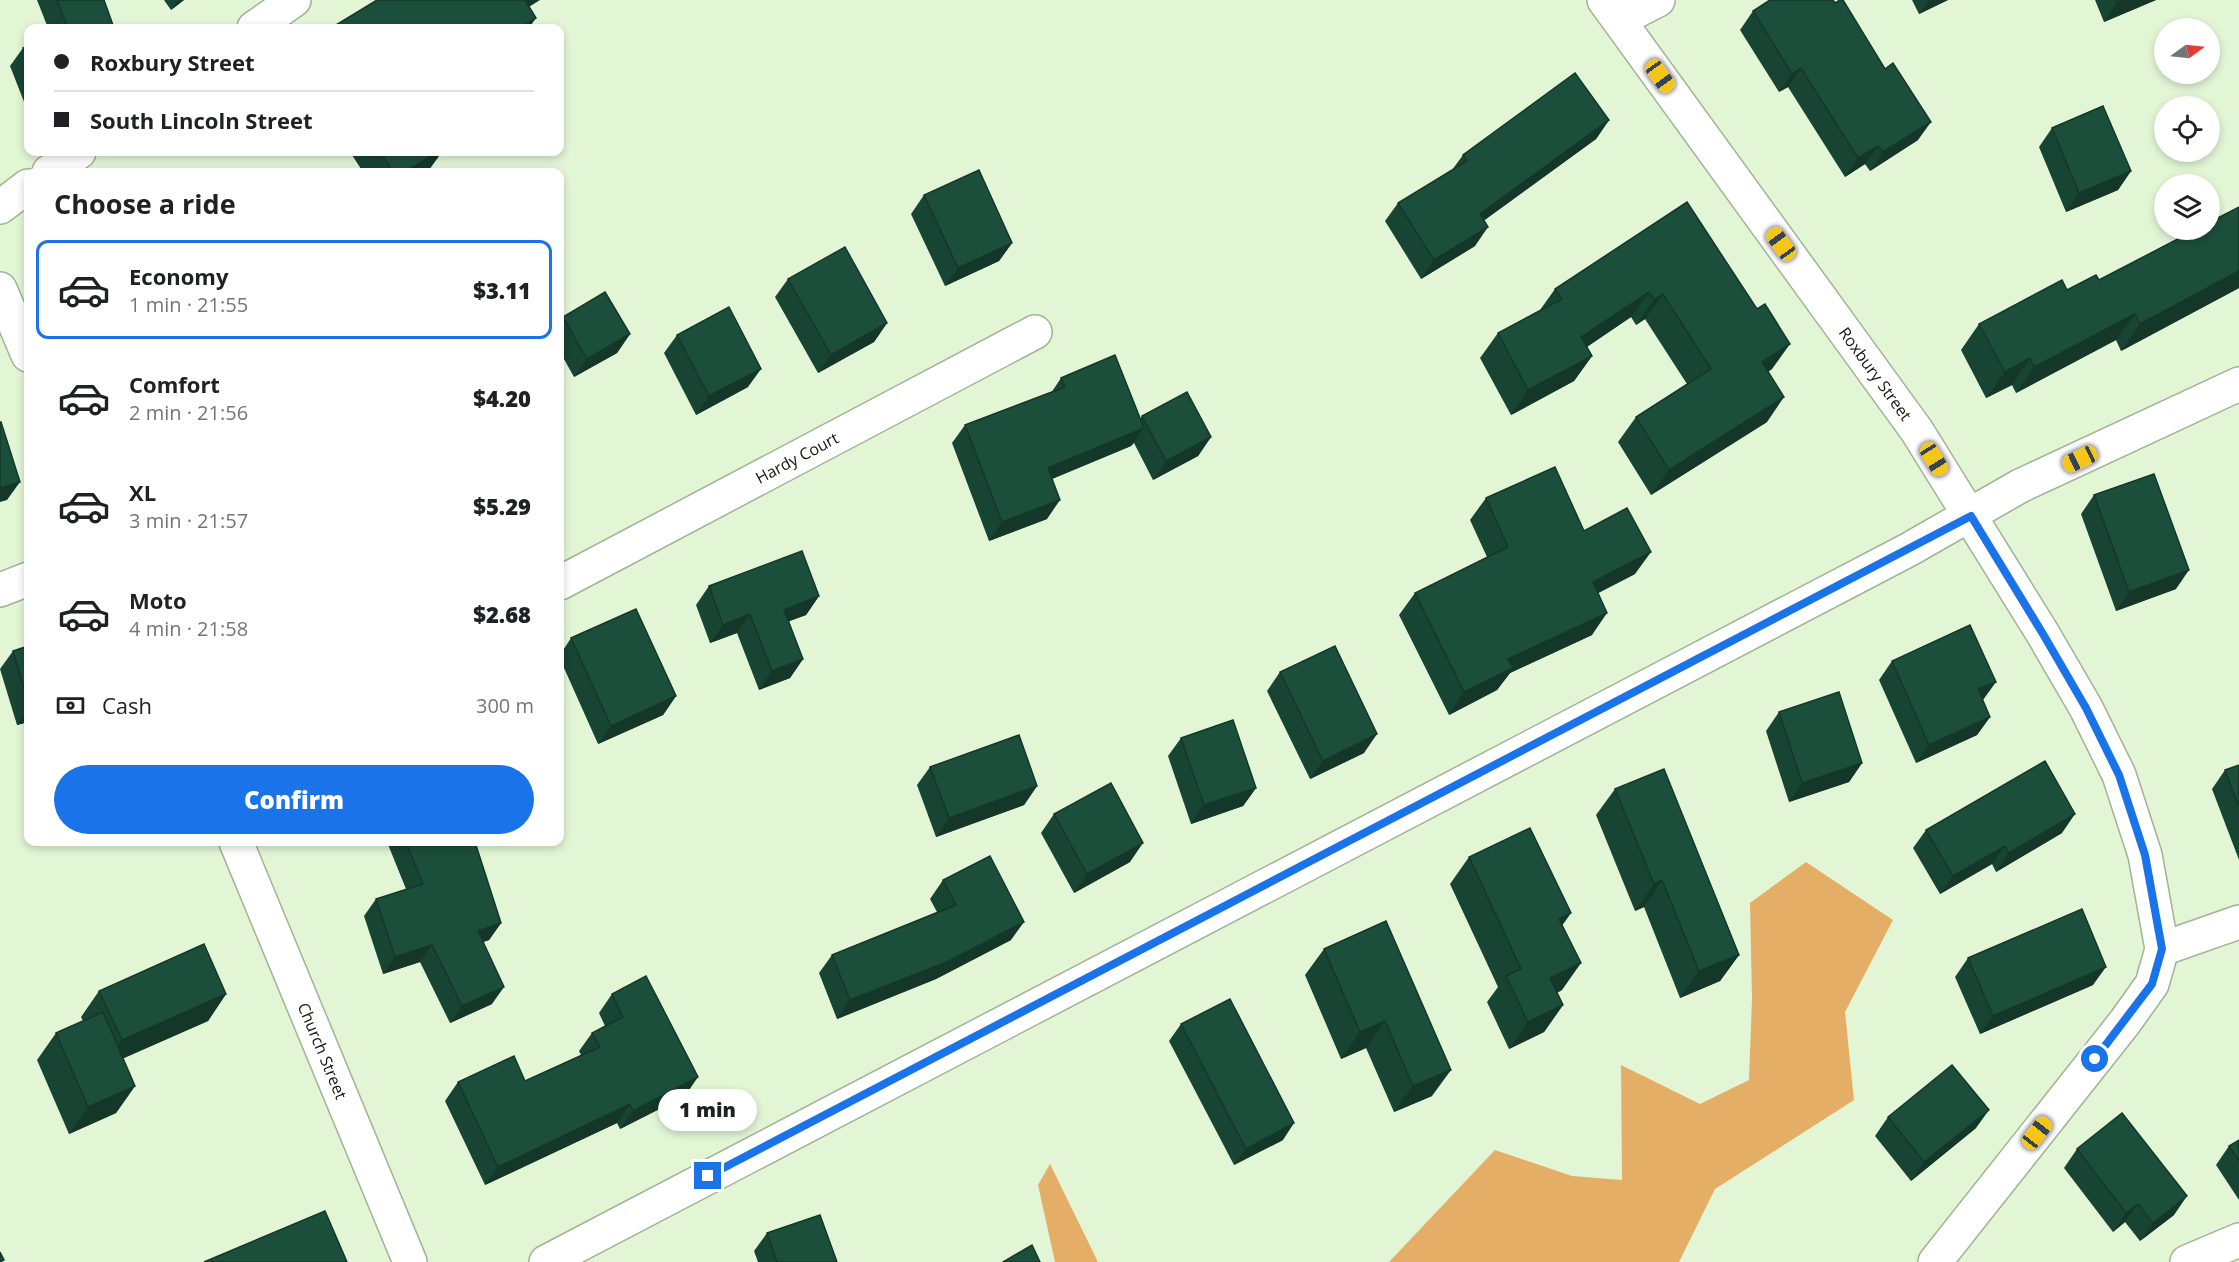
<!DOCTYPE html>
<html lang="en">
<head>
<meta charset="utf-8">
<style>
  body { margin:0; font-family:"Open Sans",sans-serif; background:#f6f6f6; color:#202124; height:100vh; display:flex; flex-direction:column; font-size:22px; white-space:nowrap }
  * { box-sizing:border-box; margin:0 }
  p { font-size:20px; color:#757577 }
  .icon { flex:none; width:33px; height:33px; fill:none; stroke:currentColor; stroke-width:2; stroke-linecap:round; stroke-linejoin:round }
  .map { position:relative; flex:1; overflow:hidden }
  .panel { position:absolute; left:24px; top:168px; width:540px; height:678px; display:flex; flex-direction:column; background:#fff; border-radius:12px; box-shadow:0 3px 9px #0003 }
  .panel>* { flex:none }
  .hud { position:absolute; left:24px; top:24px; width:540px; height:132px; border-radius:12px; box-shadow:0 3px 9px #0003; display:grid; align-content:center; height:132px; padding:0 30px; background:#fff }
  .needle { width:39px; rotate:75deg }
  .buttons { position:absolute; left:2154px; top:18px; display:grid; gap:12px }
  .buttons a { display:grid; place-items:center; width:66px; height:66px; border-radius:50%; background:#fff; box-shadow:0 3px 9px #0003; font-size:30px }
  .end { position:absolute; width:27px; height:27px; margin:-14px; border:8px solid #1a73e8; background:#fff; box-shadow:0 0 0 3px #fff }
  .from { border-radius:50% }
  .bubble { position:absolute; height:42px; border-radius:21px; background:#fff; box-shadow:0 3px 9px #0003; font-size:20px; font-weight:800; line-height:42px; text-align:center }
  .car { position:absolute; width:18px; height:36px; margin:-18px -9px; border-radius:8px; box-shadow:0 0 4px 2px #0007; background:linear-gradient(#f5c518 24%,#345 0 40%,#f5c518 0 76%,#345 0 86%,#f5c518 0) }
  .hud b { display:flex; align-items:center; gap:21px; height:57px; font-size:22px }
  .hud b+b { border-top:2px solid #e0e0e0 }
  .hud i { width:15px; height:15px; background:#202124 }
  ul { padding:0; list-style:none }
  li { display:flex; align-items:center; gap:18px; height:99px; margin:0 12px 9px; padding:0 18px; border:3px solid transparent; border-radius:12px }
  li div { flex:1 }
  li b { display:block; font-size:22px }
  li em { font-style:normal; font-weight:800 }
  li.selected { border-color:#1a73e8 }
  li>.icon { width:54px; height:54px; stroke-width:1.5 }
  h2 { padding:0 30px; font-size:27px; line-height:72px }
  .pay { display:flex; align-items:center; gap:15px; height:66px; padding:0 30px; font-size:22px }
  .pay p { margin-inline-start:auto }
  .button { display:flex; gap:12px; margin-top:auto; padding:12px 30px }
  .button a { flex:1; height:69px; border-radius:36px; background:#1a73e8; color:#fff; font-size:24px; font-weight:800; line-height:69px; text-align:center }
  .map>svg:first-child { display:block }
  .forest { fill:#e4ae67 }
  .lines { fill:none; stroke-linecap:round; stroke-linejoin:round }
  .minor-casing { stroke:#a0b394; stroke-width:36 }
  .minor { stroke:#fff; stroke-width:33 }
  .wall { fill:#184433 }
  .shaded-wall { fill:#143729 }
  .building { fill:#1c4f3b; stroke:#143729; stroke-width:1.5 }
  .route { stroke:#1a73e8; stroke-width:8 }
  .labels { text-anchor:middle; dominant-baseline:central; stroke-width:6; stroke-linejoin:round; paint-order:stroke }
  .street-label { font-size:16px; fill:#10170c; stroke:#fff }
</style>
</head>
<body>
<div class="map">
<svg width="2239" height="1262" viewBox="0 0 2239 1262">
  <rect width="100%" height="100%" fill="#e2f6d6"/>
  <g class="forest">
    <path d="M1806 862 1893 920 1845 1012 1854 1100 1715 1189 1679 1262H1389L1495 1150 1572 1176 1622 1180 1621 1065 1700 1104 1749 1080 1752 999 1750 903Z"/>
    <path d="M1050 1164 1098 1262H1055L1038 1185Z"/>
  </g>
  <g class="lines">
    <g class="minor-casing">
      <g id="minor">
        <path id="s1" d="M1604 0 1917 431 2043 634 2086 708 2119 775 2145 855 2162 949 2152 984 2125 1022 1935 1262"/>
        <path d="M1619 20 1658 0"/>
        <path d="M254 28 294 0"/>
        <path d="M49 172 79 152"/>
        <path d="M0 207 28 186"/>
        <path d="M0 289 28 355"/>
        <path id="s2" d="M560 583 1035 332"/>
        <path d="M0 590 28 579"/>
        <path id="s3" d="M236 842 410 1262"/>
        <path d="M2162 949 2239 922"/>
        <path d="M546 1262 1908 550 2020 486 2239 384"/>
        <path d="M2187 1262 2239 1240"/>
      </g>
    </g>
    <use href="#minor" class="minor"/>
  </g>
  <g class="wall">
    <path d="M37 0H104L114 28H48Z"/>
    <path d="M164 0H184L171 10Z"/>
    <path d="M1912 0H1948L1919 14Z"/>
    <path d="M2095 0H2156L2104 22Z"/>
    <path d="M1753 11 1918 140 1870 171 1865 164 1845 177 1788 87 1779 92 1740 30Z"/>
    <path d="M28 46V112L10 66 23 48Z"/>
    <path d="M1609 120 1596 139 1484 220 1475 246 1421 279 1385 221 1398 203 1452 170 1463 155Z"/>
    <path d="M2052 128 2131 171 2118 190 2066 212 2039 147Z"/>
    <path d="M350 152H438L429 170 425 172H363Z"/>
    <path d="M924 195 1012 243 999 261 945 286 911 214Z"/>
    <path d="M1687 202 1772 369 1768 372 1767 422 1651 495 1618 442 1636 417 1687 384 1645 319 1636 325 1631 317 1587 347 1592 356 1574 381 1511 415 1480 358 1498 333 1540 310 1555 289Z"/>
    <path d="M2239 207V288L2121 351 2116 340 2016 393 2012 385 1986 398 1961 350 1979 324 2067 290 2099 280Z"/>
    <path d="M788 279 887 323 874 342 818 373 775 297Z"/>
    <path d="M563 317 630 334 617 353 574 377 560 352V322Z"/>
    <path d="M677 335 748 387 696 415 664 353Z"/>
    <path d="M1061 378 1140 419 1142 416 1211 437 1198 456 1153 480 1134 443 1131 446 1052 479 1047 519 989 541 952 443 965 425 1051 393Z"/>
    <path d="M2094 495 2176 589 2116 611 2081 514Z"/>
    <path d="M1486 498 1584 531 1635 574 1598 593 1592 635 1510 673 1497 690 1449 715 1399 615 1415 593 1487 557 1470 520Z"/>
    <path d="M709 586 819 596 806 615 789 621 803 659 790 678 759 690 737 633 710 643 696 605Z"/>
    <path d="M571 638 676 696 663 715 598 744 560 659V655Z"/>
    <path d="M28 646V722L17 725 0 669 13 651Z"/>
    <path d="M1892 661 1983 700 1990 717 1977 735 1916 763 1879 680Z"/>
    <path d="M1280 672 1364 753 1310 779 1267 691Z"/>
    <path d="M1779 712 1862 763 1849 782 1789 802 1766 731Z"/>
    <path d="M1181 738 1256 788 1243 806 1191 824 1168 756Z"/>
    <path d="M2239 765V860L2212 789 2225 770Z"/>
    <path d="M930 767 1037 786 1024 805 936 837 917 785Z"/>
    <path d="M1615 789 1739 955 1720 981 1680 998 1644 907 1635 911 1596 815Z"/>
    <path d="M1054 814 1130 862 1074 893 1041 833Z"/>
    <path d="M1926 830 2062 833 1996 872 1992 864 1940 894 1913 848Z"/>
    <path d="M387 842H482L476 845 501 923 489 940 483 942 492 1004 450 1023 420 962 383 974 364 916 376 899 406 889Z"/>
    <path d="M1469 857 1562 925V990L1557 993 1563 1005 1544 1032 1509 1049 1487 1002 1498 987 1450 884Z"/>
    <path d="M943 880 1011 940 936 979 837 1019 819 973 832 955 937 912 930 899Z"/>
    <path d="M1386 921 1432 1096 1394 1112 1366 1048 1341 1059 1305 975 1324 949Z"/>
    <path d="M1968 958 2093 985 1980 1034 1955 977Z"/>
    <path d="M99 991 226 994 208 1021 123 1058 135 1086 116 1113 69 1134 37 1060 56 1033 83 1021 81 1017Z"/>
    <path d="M612 994 685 1096 620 1129 617 1123 485 1185 445 1101 458 1082 525 1081 581 1055 579 1051 592 1033 605 1026 599 1013Z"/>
    <path d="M1181 1024 1283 1140 1234 1165 1169 1041Z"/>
    <path d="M1888 1117 1976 1128 1911 1181 1875 1136Z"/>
    <path d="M2239 1140V1200L2216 1165 2229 1146Z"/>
    <path d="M2077 1149 2174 1215 2140 1241 2125 1222 2113 1232 2064 1168Z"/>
    <path d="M767 1233 837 1262H758L754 1251Z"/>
  </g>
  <g class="shaded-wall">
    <path d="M178 0H184L171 10Z"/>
    <path d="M522 0H540L508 20Z"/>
    <path d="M1929 0H1948L1919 14Z"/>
    <path d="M2125 0H2156L2104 22 2117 3Z"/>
    <path d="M536 18 529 28H520Z"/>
    <path d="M1801 68 1788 87 1779 92 1792 74Z"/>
    <path d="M1609 120 1596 139 1467 233 1480 214Z"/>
    <path d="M1931 122 1918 140 1870 171 1883 152Z"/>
    <path d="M1878 146 1865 164 1845 177 1858 158Z"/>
    <path d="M438 152H442L429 170 425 172H405Z"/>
    <path d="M2131 171 2118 190 2066 212 2079 193Z"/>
    <path d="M1488 227 1475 246 1421 279 1434 260Z"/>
    <path d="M1012 243 999 261 945 286 958 268Z"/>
    <path d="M2239 271V288L2121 351 2140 324Z"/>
    <path d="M1649 292 1631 317 1564 362 1581 337Z"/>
    <path d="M1663 294 1645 319 1636 325 1654 300Z"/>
    <path d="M2135 314 2116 340 2016 393 2034 367Z"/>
    <path d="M887 323 874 342 818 373 831 355Z"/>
    <path d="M630 334 617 353 574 377 587 359Z"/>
    <path d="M1790 344 1772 369 1744 387 1762 362Z"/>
    <path d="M1592 356 1574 381 1511 415 1528 390Z"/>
    <path d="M2030 358 2012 385 1986 398 2005 372Z"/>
    <path d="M761 369 748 387 696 415 709 396Z"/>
    <path d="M1784 397 1767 422 1651 495 1669 470Z"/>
    <path d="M1144 428 1131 446 1035 486 1048 468Z"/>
    <path d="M1211 437 1198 456 1153 480 1166 461Z"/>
    <path d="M20 482 7 500 0 502V488Z"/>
    <path d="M1060 500 1047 519 989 541 1002 522Z"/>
    <path d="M1651 552 1635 574 1577 604 1593 582Z"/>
    <path d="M2189 570 2176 589 2116 611 2129 592Z"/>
    <path d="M819 596 806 615 771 628 784 610Z"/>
    <path d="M1607 613 1592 635 1510 673 1497 690 1449 715 1464 692 1508 659Z"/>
    <path d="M750 614 737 633 710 643 723 625Z"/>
    <path d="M803 659 790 678 759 690 772 671Z"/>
    <path d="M1996 682 1983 700 1978 689Z"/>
    <path d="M676 696 663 715 598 744 611 726Z"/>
    <path d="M28 709V722L17 725Z"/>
    <path d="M1990 717 1977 735 1916 763 1929 745Z"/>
    <path d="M1377 734 1364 753 1310 779 1323 761Z"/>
    <path d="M1862 763 1849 782 1789 802 1802 783Z"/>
    <path d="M1037 786 1024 805 936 837 949 818Z"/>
    <path d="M1256 788 1243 806 1191 824 1204 805Z"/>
    <path d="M2075 814 2062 833 1996 872 2009 853Z"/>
    <path d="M336 842H343L333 845Z"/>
    <path d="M1143 843 1130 862 1074 893 1087 874Z"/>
    <path d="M2005 846 1992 864 1940 894 1953 876Z"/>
    <path d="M1662 880 1644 907 1635 911 1654 884Z"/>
    <path d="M1571 913 1552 940 1559 919Z"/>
    <path d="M1024 922 1011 940 936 979 837 1019 850 1000Z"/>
    <path d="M501 923 489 940 466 948 478 931Z"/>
    <path d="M432 945 420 962 383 974 395 957Z"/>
    <path d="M1739 955 1720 981 1680 998 1699 971Z"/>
    <path d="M1581 963 1562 990 1531 1005 1550 978Z"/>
    <path d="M2106 967 2093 985 1980 1034 1993 1016Z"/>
    <path d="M504 987 492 1004 450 1023 462 1006Z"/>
    <path d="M226 994 208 1021 104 1067 122 1040Z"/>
    <path d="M1563 1005 1544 1032 1509 1049 1528 1022Z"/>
    <path d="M1385 1021 1366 1048 1341 1059 1360 1032Z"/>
    <path d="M1451 1070 1432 1096 1394 1112 1413 1086Z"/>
    <path d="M698 1077 685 1096 620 1129 633 1111Z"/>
    <path d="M135 1086 116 1113 69 1134 88 1107Z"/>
    <path d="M630 1104 617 1123 485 1185 498 1167Z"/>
    <path d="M1989 1110 1976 1128 1911 1181 1924 1162Z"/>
    <path d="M1294 1123 1283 1140 1234 1165 1246 1149Z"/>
    <path d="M2187 1196 2174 1215 2140 1241 2153 1223Z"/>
    <path d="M2138 1204 2125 1222 2113 1232 2126 1213Z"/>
  </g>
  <g class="building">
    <path d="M57 0H104L114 28H68Z"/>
    <path d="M377 0H525L536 18 520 28H331Z"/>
    <path d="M1770 0H1833L1835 3 1840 0H1843L1885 69 1893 63 1931 122 1883 152 1878 146 1858 158 1801 68 1792 74 1753 11Z"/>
    <path d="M2115 0H2125L2117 3Z"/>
    <path d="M28 46V62L23 48Z"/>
    <path d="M1575 73 1609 120 1480 214 1488 227 1434 260 1398 203 1467 161 1463 155Z"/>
    <path d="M2103 106 2131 171 2079 193 2052 128Z"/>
    <path d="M380 152H438L405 172H393Z"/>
    <path d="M979 170 1012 243 958 268 924 195Z"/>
    <path d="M1687 202 1757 309 1765 304 1790 344 1762 362 1784 397 1669 470 1636 417 1711 369 1663 294 1654 300 1649 292 1581 337 1592 356 1528 390 1498 333 1562 299 1555 289Z"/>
    <path d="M2239 207V271L2140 324 2135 314 2034 367 2030 358 2005 372 1979 324 2062 280 2067 290 2096 275 2099 280 2195 230H2210V222Z"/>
    <path d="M845 247 887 323 831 355 788 279Z"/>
    <path d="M605 292 630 334 587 359 563 317Z"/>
    <path d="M729 307 761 369 709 396 677 335Z"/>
    <path d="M1115 355 1144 428 1048 468 1060 500 1002 522 965 425 1065 387 1061 378Z"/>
    <path d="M1187 392 1211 437 1166 461 1142 416Z"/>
    <path d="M0 422H1L20 482 0 488Z"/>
    <path d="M1555 467 1584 531 1627 508 1651 552 1593 582 1607 613 1508 659 1513 668 1464 692 1415 593 1508 547 1486 498Z"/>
    <path d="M2154 474 2189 570 2129 592 2094 495Z"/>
    <path d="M802 551 819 596 784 610 803 659 772 671 750 614 723 625 709 586Z"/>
    <path d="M636 609 676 696 611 726 571 638Z"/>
    <path d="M1970 625 1996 682 1978 689 1990 717 1929 745 1892 661Z"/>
    <path d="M28 646V701L13 651Z"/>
    <path d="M1335 646 1377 734 1323 761 1280 672Z"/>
    <path d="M1839 692 1862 763 1802 783 1779 712Z"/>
    <path d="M1233 720 1256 788 1204 805 1181 738Z"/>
    <path d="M1019 735 1037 786 949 818 930 767Z"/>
    <path d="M2045 761 2075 814 2009 853 2005 846 1953 876 1926 830Z"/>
    <path d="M2239 765V807L2225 770Z"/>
    <path d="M1664 769 1739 955 1699 971 1662 880 1654 884 1615 789Z"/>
    <path d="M1111 783 1143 843 1087 874 1054 814Z"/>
    <path d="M1530 828 1571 913 1559 919 1581 963 1550 978 1563 1005 1528 1022 1506 976 1521 969 1469 857Z"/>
    <path d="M406 842H475L501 923 478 931 504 987 462 1006 432 945 395 957 376 899 423 884Z"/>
    <path d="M990 856 1024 922 949 961 850 1000 832 955 956 905 943 880Z"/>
    <path d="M2082 909 2106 967 1993 1016 1968 958Z"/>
    <path d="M1386 921 1451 1070 1413 1086 1385 1021 1360 1032 1324 949Z"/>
    <path d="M204 944 226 994 122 1040 99 991Z"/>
    <path d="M646 976 698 1077 633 1111 630 1104 498 1167 458 1082 514 1056 525 1081 600 1047 592 1033 623 1017 612 994Z"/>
    <path d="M1230 999 1294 1123 1246 1149 1181 1024Z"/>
    <path d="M103 1012 135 1086 88 1107 56 1033Z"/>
    <path d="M1952 1065 1989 1110 1924 1162 1888 1117Z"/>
    <path d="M2122 1113 2187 1196 2153 1223 2138 1204 2126 1213 2077 1149Z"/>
    <path d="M2239 1140V1161L2229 1146Z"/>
    <path d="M325 1211 347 1262H204Z"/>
    <path d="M820 1215 837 1262H777L767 1233Z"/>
    <path d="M1032 1245 1040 1262H1003Z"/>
    <path d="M0 1252 4 1260 0 1262Z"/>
  </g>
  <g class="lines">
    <path class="route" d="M708 1176 1971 516 2043 634 2086 708 2119 775 2145 855 2162 949 2152 984 2095 1059"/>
  </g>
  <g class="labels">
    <g class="street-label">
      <text stroke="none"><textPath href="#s1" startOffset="462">Roxbury Street</textPath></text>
      <text stroke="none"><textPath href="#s2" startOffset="268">Hardy Court</textPath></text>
      <text stroke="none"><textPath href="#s3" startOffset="226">Church Street</textPath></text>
    </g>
  </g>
</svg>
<div class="buttons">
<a><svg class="needle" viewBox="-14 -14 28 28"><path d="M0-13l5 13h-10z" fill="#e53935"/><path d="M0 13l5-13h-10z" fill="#757577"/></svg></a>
<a><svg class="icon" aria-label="locate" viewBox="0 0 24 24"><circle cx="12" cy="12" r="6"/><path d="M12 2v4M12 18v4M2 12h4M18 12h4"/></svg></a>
<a><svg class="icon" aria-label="layers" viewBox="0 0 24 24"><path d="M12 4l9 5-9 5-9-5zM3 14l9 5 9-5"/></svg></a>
</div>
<i class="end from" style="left:2095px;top:1059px"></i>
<i class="end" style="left:708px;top:1176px"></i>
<div class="bubble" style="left:658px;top:1089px;width:99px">1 min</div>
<i class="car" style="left:1660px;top:76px;rotate:144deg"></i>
<i class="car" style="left:1781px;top:244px;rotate:324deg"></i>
<i class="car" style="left:1934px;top:459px;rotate:148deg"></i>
<i class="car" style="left:2080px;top:459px;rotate:245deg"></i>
<i class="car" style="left:2037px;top:1133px;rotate:38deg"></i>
<div class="hud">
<b><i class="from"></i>Roxbury Street</b>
<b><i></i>South Lincoln Street</b>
</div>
<section class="panel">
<h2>Choose a ride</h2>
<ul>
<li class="selected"><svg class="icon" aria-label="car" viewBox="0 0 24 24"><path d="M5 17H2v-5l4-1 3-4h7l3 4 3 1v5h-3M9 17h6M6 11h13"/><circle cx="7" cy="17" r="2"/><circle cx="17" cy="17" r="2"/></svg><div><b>Economy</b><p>1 min · 21:55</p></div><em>$3.11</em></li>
<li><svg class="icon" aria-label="car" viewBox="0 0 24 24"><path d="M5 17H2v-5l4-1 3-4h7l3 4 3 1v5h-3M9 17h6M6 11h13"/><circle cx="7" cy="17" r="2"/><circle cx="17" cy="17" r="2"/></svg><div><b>Comfort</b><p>2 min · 21:56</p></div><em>$4.20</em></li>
<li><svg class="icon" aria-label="car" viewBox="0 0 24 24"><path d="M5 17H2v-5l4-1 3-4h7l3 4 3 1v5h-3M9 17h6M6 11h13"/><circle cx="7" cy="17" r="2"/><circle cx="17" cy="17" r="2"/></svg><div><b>XL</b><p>3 min · 21:57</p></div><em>$5.29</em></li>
<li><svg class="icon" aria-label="car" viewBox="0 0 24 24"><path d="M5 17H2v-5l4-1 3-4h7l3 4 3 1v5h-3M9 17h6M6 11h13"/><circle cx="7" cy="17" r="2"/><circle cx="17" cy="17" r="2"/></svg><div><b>Moto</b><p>4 min · 21:58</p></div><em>$2.68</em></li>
</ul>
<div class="pay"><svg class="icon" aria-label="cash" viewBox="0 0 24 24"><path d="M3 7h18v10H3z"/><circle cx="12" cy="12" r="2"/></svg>Cash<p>300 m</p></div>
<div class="button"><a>Confirm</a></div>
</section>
</div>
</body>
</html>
